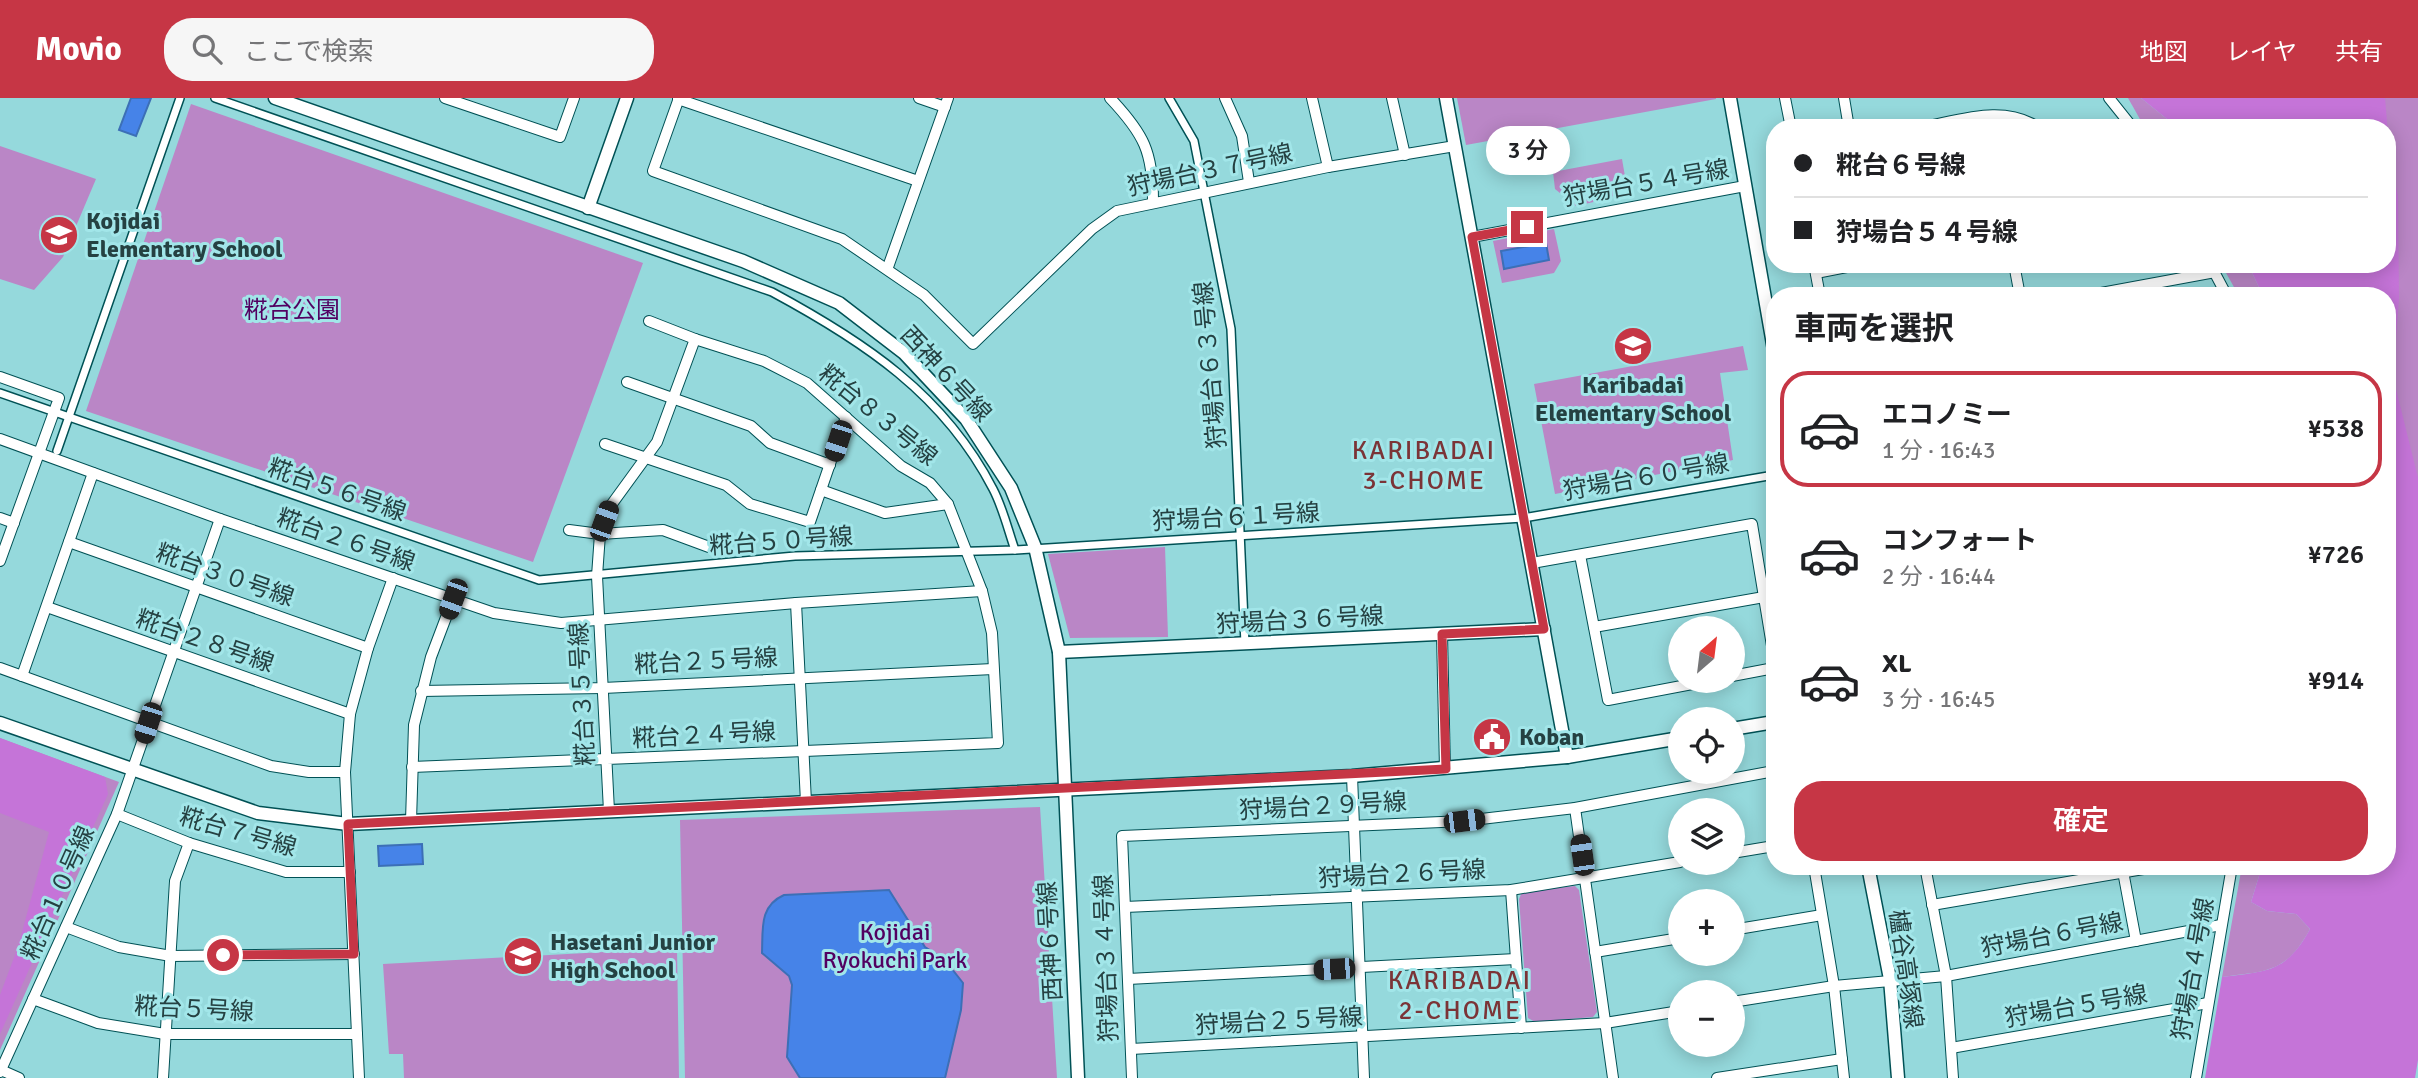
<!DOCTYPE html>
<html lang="ja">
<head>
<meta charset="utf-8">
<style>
  body { margin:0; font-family:Signika,"Noto Sans JP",sans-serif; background:#f6f6f6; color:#202124; height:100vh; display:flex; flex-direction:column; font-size:26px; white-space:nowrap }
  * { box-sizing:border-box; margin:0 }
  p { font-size:23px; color:#757577 }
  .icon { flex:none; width:38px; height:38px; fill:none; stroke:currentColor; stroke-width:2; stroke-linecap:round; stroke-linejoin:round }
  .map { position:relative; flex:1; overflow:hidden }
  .side { position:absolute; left:1766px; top:189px; width:630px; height:588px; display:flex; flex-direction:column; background:#fff; border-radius:28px; box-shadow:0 4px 18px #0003 }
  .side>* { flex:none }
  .banner { position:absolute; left:1766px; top:21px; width:630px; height:154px; border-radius:28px; box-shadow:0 4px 18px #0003; display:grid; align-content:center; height:154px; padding:0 28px; background:#fff }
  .needle { width:46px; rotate:28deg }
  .tools { position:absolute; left:1668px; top:518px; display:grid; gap:14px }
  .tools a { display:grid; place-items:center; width:77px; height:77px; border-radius:50%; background:#fff; box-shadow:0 4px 18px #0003; font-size:35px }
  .end { position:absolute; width:32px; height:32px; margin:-16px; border:9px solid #c63645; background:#fff; box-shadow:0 0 0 4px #fff }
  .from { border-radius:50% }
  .bubble { position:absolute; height:49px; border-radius:24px; background:#fff; box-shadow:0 4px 18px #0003; font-size:23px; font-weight:600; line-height:49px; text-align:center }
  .car { position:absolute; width:21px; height:42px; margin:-21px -10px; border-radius:9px; box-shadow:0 0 5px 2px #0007; background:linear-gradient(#222 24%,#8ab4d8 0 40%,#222 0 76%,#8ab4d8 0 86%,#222 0) }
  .banner b { display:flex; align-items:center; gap:24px; height:66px; font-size:26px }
  .banner b+b { border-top:2px solid #e0e0e0 }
  .banner i { width:18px; height:18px; background:#202124 }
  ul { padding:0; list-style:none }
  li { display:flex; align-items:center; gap:21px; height:116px; margin:0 14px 10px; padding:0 14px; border:4px solid transparent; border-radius:28px }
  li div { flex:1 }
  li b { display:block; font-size:26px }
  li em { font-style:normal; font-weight:600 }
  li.current { border-color:#c63645 }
  li>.icon { width:63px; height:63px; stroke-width:1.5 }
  h2 { padding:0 28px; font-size:32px; line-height:84px }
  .cta { display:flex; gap:14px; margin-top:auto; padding:14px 28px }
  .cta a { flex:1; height:80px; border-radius:28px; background:#c63645; color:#fff; font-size:28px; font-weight:600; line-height:80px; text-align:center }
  header { display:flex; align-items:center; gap:42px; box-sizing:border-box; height:98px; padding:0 35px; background:#c63645; color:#fff }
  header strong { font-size:33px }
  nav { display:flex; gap:38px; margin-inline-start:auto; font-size:24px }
  .search { width:490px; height:63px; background:#f6f6f6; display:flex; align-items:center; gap:18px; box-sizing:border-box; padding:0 24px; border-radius:28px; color:#757577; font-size:26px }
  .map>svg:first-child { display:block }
  .green { fill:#ba86c6 }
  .forest { fill:#c574d8 }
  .water { fill:#4683e8; stroke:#3c6fb6; stroke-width:2 }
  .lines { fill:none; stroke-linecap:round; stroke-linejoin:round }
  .pedestrian-casing { stroke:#005155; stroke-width:10 }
  .minor-casing { stroke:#005155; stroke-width:12 }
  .tertiary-casing { stroke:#005155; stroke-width:15 }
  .pedestrian { stroke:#fff; stroke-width:7 }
  .minor { stroke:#fff; stroke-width:10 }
  .tertiary { stroke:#fff; stroke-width:12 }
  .route { stroke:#c63645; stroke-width:9 }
  .labels { text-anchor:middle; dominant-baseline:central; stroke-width:6; stroke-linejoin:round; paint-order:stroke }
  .street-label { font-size:24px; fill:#254142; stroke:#a2e6e9 }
  .poi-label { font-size:24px; font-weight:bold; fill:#254142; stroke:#a2e6e9; text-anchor:start }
  .park-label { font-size:24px; fill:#520061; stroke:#a2e6e9 }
  .neighbourhood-label { font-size:26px; letter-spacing:2px; fill:#7b3437; stroke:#a2e6e9 }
</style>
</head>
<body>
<header>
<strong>Movio</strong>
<div class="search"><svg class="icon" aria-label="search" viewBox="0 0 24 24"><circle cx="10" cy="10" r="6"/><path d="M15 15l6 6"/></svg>ここで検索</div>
<nav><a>地図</a><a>レイヤ</a><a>共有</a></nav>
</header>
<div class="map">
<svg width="2418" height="980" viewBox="0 0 2418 980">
  <rect width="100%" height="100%" fill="#95d9dc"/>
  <g class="green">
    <path d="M1457 0H1716V1L1466 47Z"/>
    <path d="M2128 0H2141L2178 30H2145Z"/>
    <path d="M2374 0H2418V422L2387 292V30Z"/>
    <path d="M191 6 643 165 533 464 86 313Z"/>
    <path d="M0 48 96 81 63 159 34 192 0 181Z"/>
    <path d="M1622 61 1626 84 1611 100 1576 108 1555 91 1553 74Z"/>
    <path d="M1554 131 1561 163 1554 175 1502 185 1493 143Z"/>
    <path d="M2221 166H2248L2263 198H2239Z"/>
    <path d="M1743 248 1748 272 1720 275 1733 362 1555 396 1534 286Z"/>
    <path d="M1165 449 1168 539 1070 540 1048 456Z"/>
    <path d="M0 640 119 684 0 952Z"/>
    <path d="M1040 709 1057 980H685L680 722Z"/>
    <path d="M2242 768H2262L2251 804 2267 813 2296 816 2310 831C2286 875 2268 873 2222 879Z"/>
    <path d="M1575 788 1579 792 1597 914 1593 919 1535 924 1528 920 1519 801 1522 794Z"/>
    <path d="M677 850 679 980H404L403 956H389L383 866Z"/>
  </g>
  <g class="forest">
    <path d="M2141 0H2385L2390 60 2398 98 2399 201 2393 279 2418 380V962L2415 980H2205L2222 879C2267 873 2286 875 2310 831L2296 816 2267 813 2251 804 2262 768H2387V198H2263L2248 166H2387V30H2178Z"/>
    <path d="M0 640 105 679 108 696 0 936V897L18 849 49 734 0 715Z"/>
  </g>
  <g class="water">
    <path d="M131 0H151L136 38 119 32Z"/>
    <path d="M1546 145 1549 162 1504 171 1501 153Z"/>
    <path d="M422 746 423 766 379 768 378 748Z"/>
    <path d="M889 792 925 849 944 861 963 885 961 912 945 980H800L787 959 792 887 789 878 762 855C763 831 759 808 784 797Z"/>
  </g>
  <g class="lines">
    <g class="pedestrian-casing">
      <g id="pedestrian">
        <path d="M215 0 772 194C863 243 944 296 993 391 1003 410 1008 432 1015 452"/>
        <path d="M1169 0 1194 43 1231 231 1245 546"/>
        <path d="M0 295 539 482 795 458 1015 452 1523 420 1774 377"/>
        <path d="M57 353 180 0"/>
      </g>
    </g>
    <g class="minor-casing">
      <g id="minor">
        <path d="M445 0 560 39 574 0"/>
        <path d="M679 0 653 73 842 141 924 197 973 246 1092 131 1117 113 1328 69 1455 48"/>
        <path d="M919 0 945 9"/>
        <path d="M1110 0C1144 36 1153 54 1153 103"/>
        <path d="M1225 0 1242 38 1249 84"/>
        <path d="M1312 0 1328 69"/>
        <path d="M1392 0 1405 57"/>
        <path d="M1785 0 1791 30"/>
        <path d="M1844 0 1849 30"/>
        <path d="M2109 0 2133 30"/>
        <path d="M678 1 918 83"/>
        <path d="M1918 30C1959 23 2003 5 2039 30"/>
        <path d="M1472 139 1745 88"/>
        <path d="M1814 166 1820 198"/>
        <path d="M2014 166 2020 198"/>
        <path d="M2210 166 2227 198"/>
        <path d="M888 169 948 0"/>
        <path d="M1816 175 1862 166"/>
        <path d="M2085 198 2215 174"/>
        <path d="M649 223 695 241"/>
        <path d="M0 279 59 300 0 463"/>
        <path d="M627 284 751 328 770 345 830 367"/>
        <path d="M0 341 220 421 494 515 561 525 796 505 982 493"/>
        <path d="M605 346 726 387 750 406 810 424 846 319"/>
        <path d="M821 392 885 415 948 406"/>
        <path d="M0 420 14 425"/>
        <path d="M569 432 600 436 663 432 709 449"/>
        <path d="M69 444 368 550"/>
        <path d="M1580 457 1608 602 1708 583"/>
        <path d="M1532 465 1752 426 1774 560"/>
        <path d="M796 505 806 704"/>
        <path d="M47 509 350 616"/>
        <path d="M1594 529 1764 499"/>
        <path d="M1442 536 1445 671"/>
        <path d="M0 570 271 668 309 674H345"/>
        <path d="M22 578 93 375"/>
        <path d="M1732 578 1774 570"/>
        <path d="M421 593 603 590 993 571"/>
        <path d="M412 669 998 645 992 535 982 493 948 406 930 385 901 368 807 285 764 263 695 241 657 344 609 410 600 436 597 478 609 713"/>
        <path d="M1352 678 1364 980"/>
        <path d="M1575 710 1613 980"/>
        <path d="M117 716 189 745 286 774H350"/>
        <path d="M411 723 414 627 431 559 453 501"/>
        <path d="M1732 755 1774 748"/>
        <path d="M1814 768 1834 888 1844 980"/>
        <path d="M1925 768 1946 878 1953 980"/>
        <path d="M2122 768 2136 843"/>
        <path d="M1511 792 1521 930"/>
        <path d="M1932 807 2161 768"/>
        <path d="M1125 809 1511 792 1680 764"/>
        <path d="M66 829 119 849 171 858 354 856"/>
        <path d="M1732 832 1822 817"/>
        <path d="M1595 854 1680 840"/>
        <path d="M1128 881 1516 861"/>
        <path d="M33 901 98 925 165 936H357"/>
        <path d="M1732 904 1834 888 1946 878 2221 827"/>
        <path d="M1951 950 2208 905"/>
        <path d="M1131 951 1605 925 1680 913"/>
        <path d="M1 972 19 980"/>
        <path d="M0 974 117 716 220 421"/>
        <path d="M163 980 175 783 189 745"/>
        <path d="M359 980 345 674 350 616 368 550 393 480"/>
        <path d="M1132 980 1122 738 1464 723 1575 710 1774 673"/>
        <path d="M1717 980 1842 961"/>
        <path d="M2196 980 2232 768"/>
      </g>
    </g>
    <g class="tertiary-casing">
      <g id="tertiary">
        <path d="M275 0 743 163 839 205 904 255 966 321 1011 390 1035 449 1059 554 1078 980"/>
        <path d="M1446 0 1567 659"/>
        <path d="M1730 0 1774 252"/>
        <path d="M588 110 627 0"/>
        <path d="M1059 554 1544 531"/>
        <path d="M0 625 258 715 348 726 1352 678 1567 659 1680 640"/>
        <path d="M1732 631 1774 624"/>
        <path d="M1868 768 1890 881 1898 980"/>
      </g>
    </g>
    <use href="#pedestrian" class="pedestrian"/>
    <use href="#minor" class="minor"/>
    <use href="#tertiary" class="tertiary"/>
  </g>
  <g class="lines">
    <path class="route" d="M223 857 354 856 348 726 1446 671 1442 536 1544 531 1472 139 1527 129"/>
  </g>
  <defs>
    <g id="school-disc" transform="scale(2.0125)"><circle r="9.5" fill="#c63645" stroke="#a2e6e9"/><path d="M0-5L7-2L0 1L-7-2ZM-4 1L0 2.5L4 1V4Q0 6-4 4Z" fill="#fff"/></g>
    <g id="civic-disc" transform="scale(2.0125)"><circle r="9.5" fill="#c63645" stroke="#a2e6e9"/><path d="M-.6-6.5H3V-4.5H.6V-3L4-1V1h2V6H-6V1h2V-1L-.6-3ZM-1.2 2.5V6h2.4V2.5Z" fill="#fff"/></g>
  </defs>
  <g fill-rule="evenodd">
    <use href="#school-disc" x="59" y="137"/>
    <use href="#school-disc" x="1633" y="248"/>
    <use href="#civic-disc" x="1492" y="639"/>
    <use href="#school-disc" x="523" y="858"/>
  </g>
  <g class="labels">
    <g class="street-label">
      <text transform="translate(1210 72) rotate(-12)">狩場台３７号線</text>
      <text transform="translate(1646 85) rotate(-10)">狩場台５４号線</text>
      <text transform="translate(1210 267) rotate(-95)">狩場台６３号線</text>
      <text transform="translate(946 276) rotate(47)">西神６号線</text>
      <text transform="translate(878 317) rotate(39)">糀台８３号線</text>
      <text transform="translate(1646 379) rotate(-10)">狩場台６０号線</text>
      <text transform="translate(337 392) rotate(19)">糀台５６号線</text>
      <text transform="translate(1236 419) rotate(-3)">狩場台６１号線</text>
      <text transform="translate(346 442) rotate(19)">糀台２６号線</text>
      <text transform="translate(781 443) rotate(-4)">糀台５０号線</text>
      <text transform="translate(225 477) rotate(19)">糀台３０号線</text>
      <text transform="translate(1300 522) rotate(-3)">狩場台３６号線</text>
      <text transform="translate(205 543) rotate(19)">糀台２８号線</text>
      <text transform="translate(706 563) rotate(-3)">糀台２５号線</text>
      <text transform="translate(582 596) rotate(-93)">糀台３５号線</text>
      <text transform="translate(704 637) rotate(-3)">糀台２４号線</text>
      <text transform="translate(1323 708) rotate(-3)">狩場台２９号線</text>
      <text transform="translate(238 734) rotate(16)">糀台７号線</text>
      <text transform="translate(1402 776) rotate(-3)">狩場台２６号線</text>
      <text transform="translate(58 795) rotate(-66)">糀台１０号線</text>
      <text transform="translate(2052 837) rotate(-11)">狩場台６号線</text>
      <text transform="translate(1050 843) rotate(-93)">西神６号線</text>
      <text transform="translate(1106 860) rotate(-92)">狩場台３４号線</text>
      <text transform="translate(1906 871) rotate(82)">櫨谷高塚線</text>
      <text transform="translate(2193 871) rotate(-80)">狩場台４号線</text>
      <text transform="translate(2076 908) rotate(-10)">狩場台５号線</text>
      <text transform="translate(194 911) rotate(3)">糀台５号線</text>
      <text transform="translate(1279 923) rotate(-3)">狩場台２５号線</text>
    </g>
    <g class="poi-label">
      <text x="86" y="123">Kojidai<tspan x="86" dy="28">Elementary School</tspan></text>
      <text x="1633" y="287" text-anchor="middle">Karibadai<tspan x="1633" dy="28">Elementary School</tspan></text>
      <text x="1519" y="639">Koban</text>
      <text x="550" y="844">Hasetani Junior<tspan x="550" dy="28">High School</tspan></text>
    </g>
    <g class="park-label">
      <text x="292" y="212">糀台公園</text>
      <text x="895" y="834">Kojidai<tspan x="895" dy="28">Ryokuchi Park</tspan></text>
    </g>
    <g class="neighbourhood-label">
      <text x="1424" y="353">KARIBADAI<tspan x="1424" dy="30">3-CHOME</tspan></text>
      <text x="1460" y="883">KARIBADAI<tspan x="1460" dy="30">2-CHOME</tspan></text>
    </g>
  </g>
</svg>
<div class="tools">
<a><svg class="needle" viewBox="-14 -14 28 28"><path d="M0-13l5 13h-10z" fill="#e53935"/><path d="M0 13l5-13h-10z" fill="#757577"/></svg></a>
<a><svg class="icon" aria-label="locate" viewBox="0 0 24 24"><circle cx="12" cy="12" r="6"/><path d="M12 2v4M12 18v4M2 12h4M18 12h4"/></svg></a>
<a><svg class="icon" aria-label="layers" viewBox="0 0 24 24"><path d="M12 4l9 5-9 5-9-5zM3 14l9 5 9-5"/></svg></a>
<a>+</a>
<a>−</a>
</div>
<i class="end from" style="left:223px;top:857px"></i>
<i class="end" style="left:1527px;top:129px"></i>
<div class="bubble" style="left:1486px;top:28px;width:84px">3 分</div>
<i class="car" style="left:838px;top:343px;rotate:198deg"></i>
<i class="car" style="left:604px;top:423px;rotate:20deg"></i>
<i class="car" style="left:453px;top:501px;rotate:200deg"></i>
<i class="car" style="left:148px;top:625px;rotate:198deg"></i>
<i class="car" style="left:1464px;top:723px;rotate:83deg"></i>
<i class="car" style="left:1582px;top:757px;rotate:352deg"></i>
<i class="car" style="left:1334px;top:871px;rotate:267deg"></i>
<div class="banner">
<b><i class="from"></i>糀台６号線</b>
<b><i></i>狩場台５４号線</b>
</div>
<section class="side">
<h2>車両を選択</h2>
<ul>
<li class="current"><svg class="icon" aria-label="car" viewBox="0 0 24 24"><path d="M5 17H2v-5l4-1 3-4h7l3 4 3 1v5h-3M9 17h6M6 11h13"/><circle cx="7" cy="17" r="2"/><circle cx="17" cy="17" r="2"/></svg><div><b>エコノミー</b><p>1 分 · 16:43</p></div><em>¥538</em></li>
<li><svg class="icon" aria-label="car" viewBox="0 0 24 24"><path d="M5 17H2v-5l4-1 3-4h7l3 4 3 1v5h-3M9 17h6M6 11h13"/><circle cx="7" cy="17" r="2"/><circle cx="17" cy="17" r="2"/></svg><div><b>コンフォート</b><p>2 分 · 16:44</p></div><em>¥726</em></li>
<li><svg class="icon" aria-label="car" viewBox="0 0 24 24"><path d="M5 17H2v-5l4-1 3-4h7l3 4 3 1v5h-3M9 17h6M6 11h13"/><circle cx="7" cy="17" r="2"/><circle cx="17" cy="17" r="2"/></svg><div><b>XL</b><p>3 分 · 16:45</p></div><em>¥914</em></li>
</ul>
<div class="cta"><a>確定</a></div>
</section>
</div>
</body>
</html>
